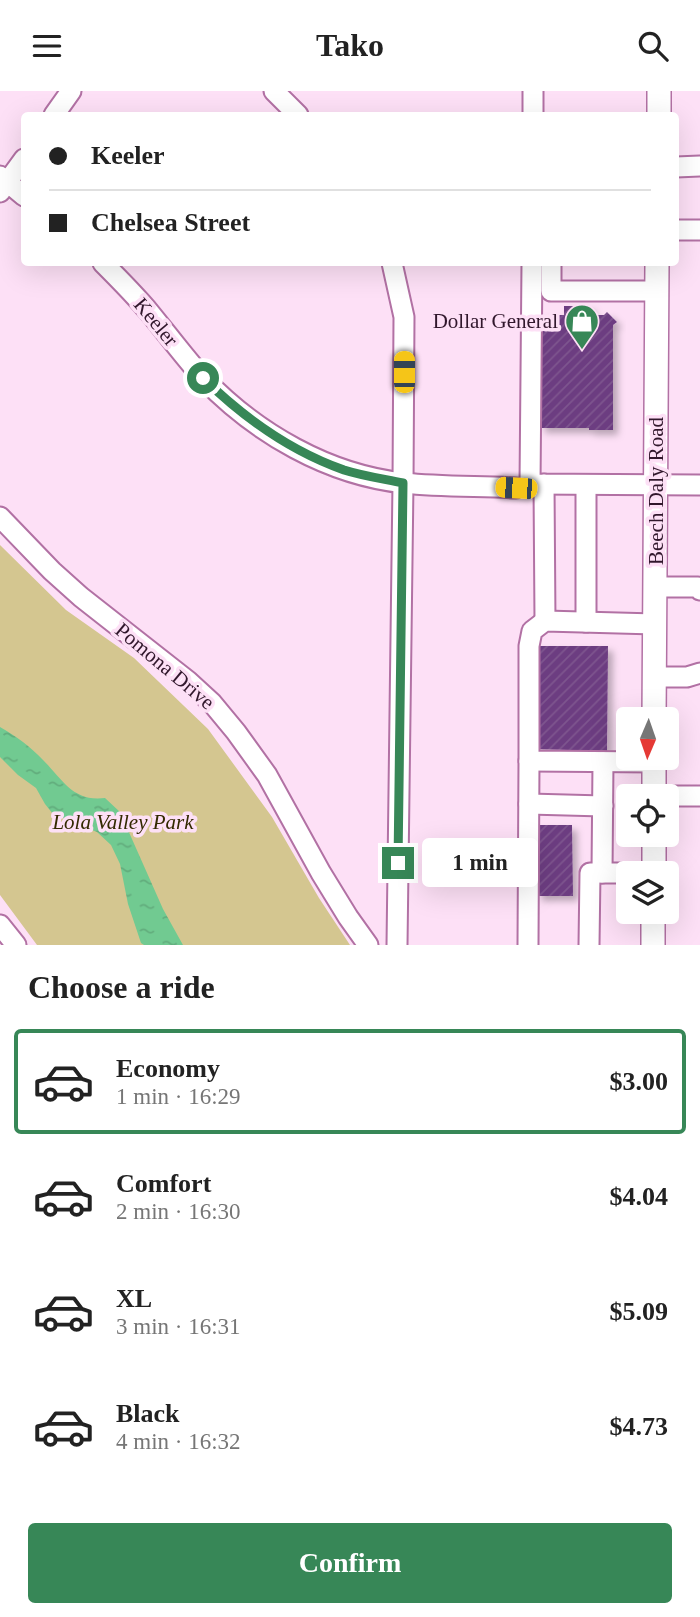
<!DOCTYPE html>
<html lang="en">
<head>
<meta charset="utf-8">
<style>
  body { margin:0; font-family:"Times New Roman",serif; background:#f2f2f2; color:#222; height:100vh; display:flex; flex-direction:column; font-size:26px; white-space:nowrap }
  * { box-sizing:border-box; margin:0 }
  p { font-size:23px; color:#767676 }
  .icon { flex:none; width:38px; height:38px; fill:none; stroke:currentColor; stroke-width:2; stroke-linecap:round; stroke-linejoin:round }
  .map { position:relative; height:854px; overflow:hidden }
  .panel { display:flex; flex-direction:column; background:#fff; flex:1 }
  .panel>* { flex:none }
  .guide { position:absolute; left:21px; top:21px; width:658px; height:154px; border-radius:7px; box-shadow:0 7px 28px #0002; display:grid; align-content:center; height:154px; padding:0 28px; background:#fff }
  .needle { width:46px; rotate:182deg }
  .tools { position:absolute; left:616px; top:616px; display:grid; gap:14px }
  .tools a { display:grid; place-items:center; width:63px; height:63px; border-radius:7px; background:#fff; box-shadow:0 7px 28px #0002; font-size:35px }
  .end { position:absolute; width:32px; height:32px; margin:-16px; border:9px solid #378757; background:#fff; box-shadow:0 0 0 4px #fff }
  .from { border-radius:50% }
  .bubble { position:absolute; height:49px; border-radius:7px; background:#fff; box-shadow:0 7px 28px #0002; font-size:23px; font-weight:600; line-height:49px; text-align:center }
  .car { position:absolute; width:21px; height:42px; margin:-21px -10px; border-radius:9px; box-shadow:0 0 5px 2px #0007; background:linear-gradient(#f5c518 24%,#345 0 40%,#f5c518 0 76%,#345 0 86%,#f5c518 0) }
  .guide b { display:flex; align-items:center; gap:24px; height:66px; font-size:26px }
  .guide b+b { border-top:2px solid #e0e0e0 }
  .guide i { width:18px; height:18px; background:#222 }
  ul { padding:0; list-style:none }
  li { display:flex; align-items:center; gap:21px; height:105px; margin:0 14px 10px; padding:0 14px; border:4px solid transparent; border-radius:7px }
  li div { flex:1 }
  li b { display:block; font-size:26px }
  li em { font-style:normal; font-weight:600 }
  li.selected { border-color:#378757 }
  li>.icon { width:63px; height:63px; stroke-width:1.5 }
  h2 { padding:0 28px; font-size:32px; line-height:84px }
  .primary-button { display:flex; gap:14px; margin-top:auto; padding:14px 28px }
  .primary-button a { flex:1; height:80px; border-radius:7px; background:#378757; color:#fff; font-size:28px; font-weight:600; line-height:80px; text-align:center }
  header { display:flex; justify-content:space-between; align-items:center; height:91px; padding:0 28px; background:#fff; font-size:32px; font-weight:600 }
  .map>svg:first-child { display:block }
  .park { fill:#d4c690 }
  .water { fill:url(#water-ripples) }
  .building { fill:url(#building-hatch); filter:url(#shadow) }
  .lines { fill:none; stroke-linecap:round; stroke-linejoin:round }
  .minor-casing { stroke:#b271a4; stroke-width:23 }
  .major-casing { stroke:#b271a4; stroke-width:26 }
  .minor { stroke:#fff; stroke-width:19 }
  .major { stroke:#fff; stroke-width:23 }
  .route { stroke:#378757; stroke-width:9 }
  .labels { text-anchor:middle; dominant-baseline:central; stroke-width:7; stroke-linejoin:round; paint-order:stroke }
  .poi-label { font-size:21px; fill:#31172c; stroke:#fde0f6; text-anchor:end }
  .street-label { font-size:21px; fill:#31172c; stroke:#fde0f6 }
  .park-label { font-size:21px; font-style:italic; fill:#332900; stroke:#fde0f6 }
</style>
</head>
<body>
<header><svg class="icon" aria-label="menu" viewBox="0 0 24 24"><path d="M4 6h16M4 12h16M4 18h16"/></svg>Tako<svg class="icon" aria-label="search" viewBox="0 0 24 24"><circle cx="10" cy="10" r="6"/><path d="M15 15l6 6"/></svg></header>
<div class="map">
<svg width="700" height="854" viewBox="0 0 700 854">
  <defs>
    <pattern id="water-ripples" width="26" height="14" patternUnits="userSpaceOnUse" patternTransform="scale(1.75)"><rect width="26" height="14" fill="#71ca91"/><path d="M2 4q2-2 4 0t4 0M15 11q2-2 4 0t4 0" fill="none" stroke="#62ad7d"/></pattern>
    <pattern id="building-hatch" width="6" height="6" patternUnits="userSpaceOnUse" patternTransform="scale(1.75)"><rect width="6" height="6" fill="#6c3c81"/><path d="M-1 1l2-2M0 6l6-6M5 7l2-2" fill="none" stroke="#7d558e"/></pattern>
    <filter id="shadow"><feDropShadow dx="5" dy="5" stdDeviation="3.5" flood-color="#0004"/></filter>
  </defs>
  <rect width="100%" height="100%" fill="#fde0f6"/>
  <path class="park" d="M0 454 66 519 134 567 208 638 272 726 319 807 350 854H37L0 804Z"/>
  <path class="water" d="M0 636C16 645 31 656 43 669 63 689 73 711 105 707L120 721 163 818 183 854H144L141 852 128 813 120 773 111 754 97 741 53 723 45 713 36 697 18 684 0 666Z"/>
  <g class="building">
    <path d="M564 215H591V224H604L607 221 617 231 613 234V339H589V337H540V224H564Z"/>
    <path d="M535 555H608L607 660 533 658Z"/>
    <path d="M537 734H572L573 805H537Z"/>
  </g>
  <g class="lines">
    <g class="minor-casing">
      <g id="minor">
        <path d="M274 0 298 24"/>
        <path d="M54 24 71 0"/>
        <path d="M533 24V0"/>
        <path d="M676 76 700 75"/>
        <path d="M0 85 24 105"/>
        <path d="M0 101 24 68"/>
        <path d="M676 139H700"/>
        <path d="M103 172C119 188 135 204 150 222 168 244 185 267 204 288 256 342 328 384 404 392 440 396 479 395 516 397"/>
        <path d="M392 172 404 226 403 392 397 854"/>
        <path d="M532 172 530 393 700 394"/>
        <path d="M551 172V200H657"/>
        <path d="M544 393 545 530"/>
        <path d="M0 426 52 480 81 506 188 590 212 612 236 641 267 684 321 782 348 826 368 854"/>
        <path d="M655 496H698L700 499"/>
        <path d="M586 531V394"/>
        <path d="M655 586H687L700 582"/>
        <path d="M654 671 529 670V555L532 540 545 530 655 533"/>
        <path d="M654 705H700"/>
        <path d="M529 713 603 715"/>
        <path d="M602 782 603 671"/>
        <path d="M0 834 16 854"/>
        <path d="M528 854 529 670"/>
        <path d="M589 854 590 782H628"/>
      </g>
    </g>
    <g class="major-casing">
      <g id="major">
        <path d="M659 24V0"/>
        <path d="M654 628 657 172"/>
        <path d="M654 705V667"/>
        <path d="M654 782V744"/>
        <path d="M653 854V821"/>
      </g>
    </g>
    <use href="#minor" class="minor"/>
    <use href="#major" class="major"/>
  </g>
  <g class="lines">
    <path class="route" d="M203 287C244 327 290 360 344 379 363 385 384 388 403 392L398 772"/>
  </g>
  <defs>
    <g id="shop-pin" transform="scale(1.75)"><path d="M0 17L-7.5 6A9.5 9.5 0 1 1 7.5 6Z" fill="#378757" stroke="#fde0f6"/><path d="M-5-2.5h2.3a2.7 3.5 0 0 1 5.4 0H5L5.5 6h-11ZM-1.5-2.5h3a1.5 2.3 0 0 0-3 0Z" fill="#fff"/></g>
  </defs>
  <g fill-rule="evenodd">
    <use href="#shop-pin" x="582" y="230"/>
  </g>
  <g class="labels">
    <g class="poi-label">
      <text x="558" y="230">Dollar General</text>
    </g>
    <g class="street-label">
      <text transform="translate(156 231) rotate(50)">Keeler</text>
      <text transform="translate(656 400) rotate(-90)">Beech Daly Road</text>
      <text transform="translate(165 575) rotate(40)">Pomona Drive</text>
    </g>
    <g class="park-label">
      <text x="123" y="731">Lola Valley Park</text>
    </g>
  </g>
</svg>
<div class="tools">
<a><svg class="needle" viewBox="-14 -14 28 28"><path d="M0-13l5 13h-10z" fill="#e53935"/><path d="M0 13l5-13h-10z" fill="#767676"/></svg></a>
<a><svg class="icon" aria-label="locate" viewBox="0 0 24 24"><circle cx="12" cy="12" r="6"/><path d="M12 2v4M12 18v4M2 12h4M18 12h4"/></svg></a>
<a><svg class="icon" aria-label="layers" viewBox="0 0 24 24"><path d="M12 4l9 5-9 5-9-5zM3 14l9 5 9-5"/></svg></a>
</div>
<i class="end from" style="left:203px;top:287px"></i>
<i class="end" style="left:398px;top:772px"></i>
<div class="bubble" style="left:422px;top:747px;width:116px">1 min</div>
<i class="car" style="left:404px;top:281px;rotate:0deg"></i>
<i class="car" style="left:516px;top:397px;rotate:273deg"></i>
<div class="guide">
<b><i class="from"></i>Keeler</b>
<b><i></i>Chelsea Street</b>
</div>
</div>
<section class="panel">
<h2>Choose a ride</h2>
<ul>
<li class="selected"><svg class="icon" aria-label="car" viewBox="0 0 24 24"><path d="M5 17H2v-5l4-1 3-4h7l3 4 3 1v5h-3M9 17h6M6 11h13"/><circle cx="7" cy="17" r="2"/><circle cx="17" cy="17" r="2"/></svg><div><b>Economy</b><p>1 min · 16:29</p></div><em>$3.00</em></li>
<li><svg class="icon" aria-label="car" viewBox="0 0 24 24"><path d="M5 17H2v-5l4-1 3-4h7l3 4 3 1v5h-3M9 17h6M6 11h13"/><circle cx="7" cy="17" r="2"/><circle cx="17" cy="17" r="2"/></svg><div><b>Comfort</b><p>2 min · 16:30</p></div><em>$4.04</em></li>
<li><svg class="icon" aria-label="car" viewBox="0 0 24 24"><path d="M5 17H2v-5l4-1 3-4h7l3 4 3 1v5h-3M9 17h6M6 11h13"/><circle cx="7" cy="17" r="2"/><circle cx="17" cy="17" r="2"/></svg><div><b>XL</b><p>3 min · 16:31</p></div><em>$5.09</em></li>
<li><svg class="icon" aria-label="car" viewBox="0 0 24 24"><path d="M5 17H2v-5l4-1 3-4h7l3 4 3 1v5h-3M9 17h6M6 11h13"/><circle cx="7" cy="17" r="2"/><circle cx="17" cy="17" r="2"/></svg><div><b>Black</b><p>4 min · 16:32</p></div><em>$4.73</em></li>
</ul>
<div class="primary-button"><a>Confirm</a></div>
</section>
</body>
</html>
